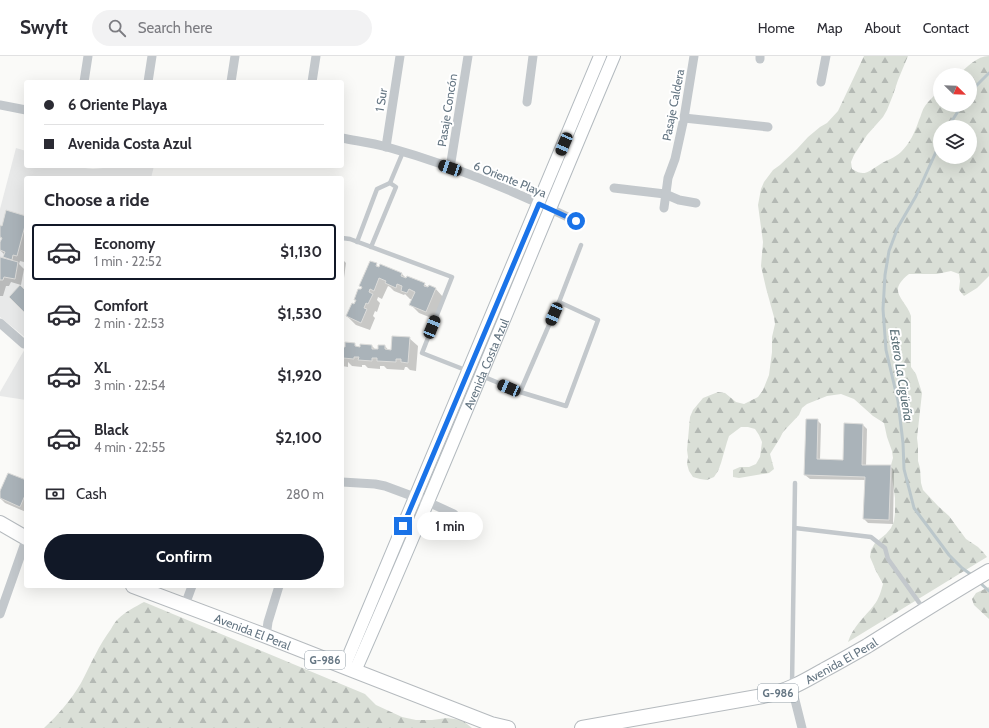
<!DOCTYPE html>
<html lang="en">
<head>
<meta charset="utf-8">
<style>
  body { margin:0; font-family:Cabin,sans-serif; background:#f2f2f3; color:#2b2b33; height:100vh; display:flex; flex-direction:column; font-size:15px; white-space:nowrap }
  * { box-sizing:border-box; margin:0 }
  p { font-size:13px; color:#7c7c81 }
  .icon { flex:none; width:22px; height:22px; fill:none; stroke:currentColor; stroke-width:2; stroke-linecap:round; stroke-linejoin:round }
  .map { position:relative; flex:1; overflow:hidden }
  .sheet { position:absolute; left:24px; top:120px; width:320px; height:412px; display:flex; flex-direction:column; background:#fff; border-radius:4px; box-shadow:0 4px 16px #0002 }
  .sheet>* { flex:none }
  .banner { position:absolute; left:24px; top:24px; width:320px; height:88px; border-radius:4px; box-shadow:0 4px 16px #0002; display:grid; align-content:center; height:88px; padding:0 20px; background:#fff }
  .needle { width:26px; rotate:113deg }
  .tools { position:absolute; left:933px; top:12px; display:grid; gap:8px }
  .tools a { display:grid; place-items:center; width:44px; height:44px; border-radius:50%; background:#fff; box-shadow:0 4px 16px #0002; font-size:20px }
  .end { position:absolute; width:18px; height:18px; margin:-9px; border:5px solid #1a73e8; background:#fff; box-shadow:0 0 0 2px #fff }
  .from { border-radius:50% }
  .bubble { position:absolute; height:28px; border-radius:14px; background:#fff; box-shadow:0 4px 16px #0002; font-size:13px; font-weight:700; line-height:28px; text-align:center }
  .car { position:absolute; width:12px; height:24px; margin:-12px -6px; border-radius:5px; box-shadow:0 0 3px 1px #0007; background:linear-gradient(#222 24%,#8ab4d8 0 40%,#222 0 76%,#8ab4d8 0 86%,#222 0) }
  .banner b { display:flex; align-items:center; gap:14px; height:38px; font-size:15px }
  .banner b+b { border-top:1px solid #e1e1e2 }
  .banner i { width:10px; height:10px; background:#2b2b33 }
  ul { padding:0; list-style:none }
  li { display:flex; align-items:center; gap:12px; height:56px; margin:0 8px 6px; padding:0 12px; border:2px solid transparent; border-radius:4px }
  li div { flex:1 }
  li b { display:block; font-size:15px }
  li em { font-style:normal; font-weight:700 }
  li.selected { border-color:#111827 }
  li>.icon { width:36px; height:36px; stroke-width:1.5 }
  h2 { padding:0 20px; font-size:18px; line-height:48px }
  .pay { display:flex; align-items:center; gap:10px; height:44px; padding:0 20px; font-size:15px }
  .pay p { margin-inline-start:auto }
  .primary-button { display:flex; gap:8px; margin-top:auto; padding:8px 20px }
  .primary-button a { flex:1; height:46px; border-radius:24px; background:#111827; color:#fff; font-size:16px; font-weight:700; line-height:46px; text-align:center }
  header { display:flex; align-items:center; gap:24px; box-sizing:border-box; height:56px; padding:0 20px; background:#fff; border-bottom:1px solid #e1e1e2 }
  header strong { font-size:19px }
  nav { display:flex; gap:22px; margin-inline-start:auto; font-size:14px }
  .search { width:280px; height:36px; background:#f2f2f3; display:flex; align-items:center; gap:10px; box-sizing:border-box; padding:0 14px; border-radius:22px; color:#7c7c81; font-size:15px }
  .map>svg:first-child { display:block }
  .built { fill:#e8e9e9 }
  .forest { fill:url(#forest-firs); fill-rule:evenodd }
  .shadow { fill:#0003 }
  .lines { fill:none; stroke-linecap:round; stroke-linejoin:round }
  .stream { stroke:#bbc7cb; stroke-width:3 }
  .building { fill:#aab3b9; stroke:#dcdcda }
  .secondary-casing { stroke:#b3babf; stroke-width:14 }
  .primary-casing { stroke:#b5babe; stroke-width:16 }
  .lane { stroke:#c3c8cc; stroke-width:4.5 }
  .street { stroke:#c3c8cc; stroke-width:9 }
  .secondary { stroke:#fff; stroke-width:12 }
  .primary { stroke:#fff; stroke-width:14 }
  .route { stroke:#1a73e8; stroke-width:5 }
  .labels { text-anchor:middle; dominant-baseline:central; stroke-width:4; stroke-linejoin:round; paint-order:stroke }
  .shield { fill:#fff; stroke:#939fa8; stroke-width:1 }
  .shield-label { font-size:11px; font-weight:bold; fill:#657683 }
  .street-label { font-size:12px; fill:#657683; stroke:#fff }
  .water-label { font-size:13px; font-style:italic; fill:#60757c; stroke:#fff }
</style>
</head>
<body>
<header>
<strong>Swyft</strong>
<div class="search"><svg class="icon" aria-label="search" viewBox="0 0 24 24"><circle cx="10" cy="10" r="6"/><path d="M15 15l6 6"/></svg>Search here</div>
<nav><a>Home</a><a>Map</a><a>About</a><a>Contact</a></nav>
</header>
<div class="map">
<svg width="989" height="672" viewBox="0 0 989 672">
  <defs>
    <pattern id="forest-firs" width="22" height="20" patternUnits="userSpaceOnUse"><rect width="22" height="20" fill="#dadfd7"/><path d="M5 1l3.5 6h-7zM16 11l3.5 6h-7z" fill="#b4b9b4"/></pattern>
  </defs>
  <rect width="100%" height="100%" fill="#fafaf8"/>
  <g class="built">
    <path d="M16 92 26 95V110H85V112L93 113 123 110H154L151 122H26V282L0 261V153Z"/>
    <path d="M26 291V344L0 340V336Z"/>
  </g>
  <g class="forest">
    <path d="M864 0H908L898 24 893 39 887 54 883 61 867 79 854 99 851 106 852 113C865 121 867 116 879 109 886 104 895 102 901 96 910 87 915 76 919 64 921 60 922 54 925 50 929 44 935 39 940 34V49H970V19H958C967 11 977 0 989 0V220L977 232 964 240 959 234 960 225 959 218 951 215 937 218H909C886 236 905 242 911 260V311L916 318 922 337 917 382 918 390V405L920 412 921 427 923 434 938 450 949 460 966 483 978 491 983 496 987 501 848 586C853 570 865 561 874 549 879 543 881 535 883 528L876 515 870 501 871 494 875 487 886 478 891 472 894 465 895 457V442L892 421V414L891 409 893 402 892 395 887 381 884 367 873 360 854 343 841 338 827 340 807 348 802 352 799 359 783 376 780 382 770 398 774 413 769 417 739 422 733 421V414L740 411H749L756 408 760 401 762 386 759 379 755 373 748 371H741L729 380 727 386 721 407 718 415 714 421 707 424 700 423 693 421 689 415 687 408 688 401 687 394 690 361 693 354 703 342 718 336 725 337 736 346 744 348 758 341 763 334 769 319 772 296V281L775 268 774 261 766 232 761 210 763 186 758 149 761 133 764 126 773 114 780 109 797 93 808 81 820 71 827 67 838 55ZM940 71H970V101H940Z"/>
    <path d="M989 531V563L974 549 972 543 976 537Z"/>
    <path d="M144 546 365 638 376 649 402 661 416 664H432L447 662 462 664 472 672H44C58 659 71 644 81 627 91 608 99 589 111 573 113 569 115 566 118 563 126 555 135 551 144 546Z"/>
  </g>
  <g class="shadow">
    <path d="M26 161V196L24 206 20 205 19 208 24 213 21 229 11 226 9 230H6L3 240H0V203L9 205 4 200 5 199 0 194V189L2 183 0 181V175Z"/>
    <path d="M342 203 346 207 344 222H342Z"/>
    <path d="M376 208 379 212 380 209 402 218 407 223 424 228 429 232H435L443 241 434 263 419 257 411 249 413 244 410 243 405 238 404 239 394 235 390 231 388 230 382 243 378 241 377 244 380 247 377 256 375 255 373 260 375 262 370 274 356 269 347 260 355 249 356 245 355 244 361 235 362 232 360 230Z"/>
    <path d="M409 282 418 290 416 315 410 314 407 311H405L404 314 387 313 384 310H380V313L368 312 365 309H362V311L352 310 348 306V311L342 310V289L346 293 354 288 358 292 372 290 376 294 385 290 389 295H392Z"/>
    <path d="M817 364 821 368 820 404 844 405 845 368 863 369 867 373 866 410H890L894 414 893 468 868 467 864 463 865 424 810 423 805 419Z"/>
    <path d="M26 425V456L5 447 0 442V438Z"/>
  </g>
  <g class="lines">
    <g class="stream">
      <path d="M970 38 975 31 989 17"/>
      <path d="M948 71 962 49"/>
      <path d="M940 87 916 140 898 171 889 195 885 219 883 253 886 294 898 345 903 387 904 413 914 452 949 499 962 512 973 520"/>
      <path d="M978 525 989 535"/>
    </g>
  </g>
  <g class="building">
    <path d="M6 154 26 160V166L17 200 13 199 12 204 3 201 5 196 0 194V186L2 182 0 181V169L2 170Z"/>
    <path d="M0 201 18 206 15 223 4 221 3 224H0Z"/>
    <path d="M370 205 377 207 376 210 379 211 380 208 402 217 401 220 406 222 407 220 425 227 424 230 428 231 429 229 436 232 426 256 409 249 415 236 409 233 407 237 401 235 402 230 397 228 396 232 385 227 386 225 379 222 374 235 370 233 369 236 373 238 368 248 366 247 364 252 367 253 361 267 346 260 352 247 354 248 356 244H354L358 233H361L362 231 359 230Z"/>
    <path d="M20 229 26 235V258L9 241Z"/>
    <path d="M392 280 410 281 408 307 401 306V303H396V306L377 305V302H372V305L358 304 359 301H354V303L343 302 342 291H345V286L355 287V290L360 291V288L372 289V293H378V289H385V293L391 294Z"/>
    <path d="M806 363H818L817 403 843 404 844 367 863 368 862 409H891L889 464 863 463 865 421 804 419Z"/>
    <path d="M8 417 26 424V437L20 451 0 442V435Z"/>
  </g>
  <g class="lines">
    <g class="secondary-casing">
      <g id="secondary">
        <path d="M344 611 600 0"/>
        <path id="s1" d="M355 615C445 412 527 205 614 0"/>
      </g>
    </g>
    <g class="primary-casing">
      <g id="primary">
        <path d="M0 467 26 482"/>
        <path id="s2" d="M133 530 266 580 355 615 491 668 508 672"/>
        <path id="s3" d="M582 672 763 640C788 635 803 626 824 614 839 606 853 598 867 590 907 565 948 539 989 515"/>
      </g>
    </g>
    <g class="lane">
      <path d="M390 127 403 96"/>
      <path d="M342 182 350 183 452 221 422 297 468 315"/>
      <path d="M357 186 377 133 390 127 396 131 371 191"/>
      <path d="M482 320 520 336 566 350 598 264 559 246"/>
      <path d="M520 336 559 246 581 189"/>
      <path d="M795 472 871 481 885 492 888 503 923 552"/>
      <path d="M792 629 795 427"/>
    </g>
    <g class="street">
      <path d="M760 3V0"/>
      <path d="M84 26 88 0"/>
      <path d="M148 26 152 0"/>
      <path d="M231 26 235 0"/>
      <path d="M312 26 316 0"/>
      <path d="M821 26 826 0"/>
      <path d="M527 46 533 0"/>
      <path d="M0 49 26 54"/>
      <path d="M684 62 768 71"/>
      <path d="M342 82C357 85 372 87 387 91 452 109 515 135 576 165"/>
      <path d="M386 91 400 0"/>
      <path d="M450 112 468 0"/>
      <path d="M614 132 665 138 679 144 696 147"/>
      <path d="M664 152 668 122 675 103 684 62 694 0"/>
      <path d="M0 267 24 288"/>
      <path d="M342 426 375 428 385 430 428 446 454 458"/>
      <path d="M185 549 192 530"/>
      <path d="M0 558 26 484"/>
      <path d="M266 580 268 566 279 530"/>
      <path d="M792 632 802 672"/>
    </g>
    <use href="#secondary" class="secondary"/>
    <use href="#primary" class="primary"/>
  </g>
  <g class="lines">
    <path class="route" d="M403 470 539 148 576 165"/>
  </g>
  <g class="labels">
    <g class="shield">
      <rect x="305" y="595" width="40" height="18" rx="3"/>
      <rect x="758" y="628" width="40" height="18" rx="3"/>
    </g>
    <g class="shield-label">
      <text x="325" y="604">G-986</text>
      <text x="778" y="637">G-986</text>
    </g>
    <g class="street-label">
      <text transform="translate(381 44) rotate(-81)">1 Sur</text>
      <text transform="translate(673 49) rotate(-79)">Pasaje Caldera</text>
      <text transform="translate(447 54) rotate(-81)">Pasaje Concón</text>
      <text transform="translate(510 123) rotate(22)">6 Oriente Playa</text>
      <text stroke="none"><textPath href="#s1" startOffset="334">Avenida Costa Azul</textPath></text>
      <text stroke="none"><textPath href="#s2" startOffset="128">Avenida El Peral</textPath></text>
      <text stroke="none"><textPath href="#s3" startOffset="270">Avenida El Peral</textPath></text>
    </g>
    <g class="water-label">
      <text transform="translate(902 319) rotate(81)">Estero La Cigüeña</text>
    </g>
  </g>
</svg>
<div class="tools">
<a><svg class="needle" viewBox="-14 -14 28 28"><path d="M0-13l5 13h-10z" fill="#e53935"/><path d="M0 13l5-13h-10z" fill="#7c7c81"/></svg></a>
<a><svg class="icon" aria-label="layers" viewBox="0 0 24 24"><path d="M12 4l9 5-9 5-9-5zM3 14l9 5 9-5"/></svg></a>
</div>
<i class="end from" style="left:576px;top:165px"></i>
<i class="end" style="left:403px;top:470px"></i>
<div class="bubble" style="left:417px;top:456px;width:66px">1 min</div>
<i class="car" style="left:564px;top:88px;rotate:203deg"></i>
<i class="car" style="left:450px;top:112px;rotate:289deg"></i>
<i class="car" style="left:554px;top:258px;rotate:203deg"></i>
<i class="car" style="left:432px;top:271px;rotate:22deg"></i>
<i class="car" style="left:509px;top:332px;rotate:293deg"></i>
<div class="banner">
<b><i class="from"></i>6 Oriente Playa</b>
<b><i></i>Avenida Costa Azul</b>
</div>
<section class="sheet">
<h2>Choose a ride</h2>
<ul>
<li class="selected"><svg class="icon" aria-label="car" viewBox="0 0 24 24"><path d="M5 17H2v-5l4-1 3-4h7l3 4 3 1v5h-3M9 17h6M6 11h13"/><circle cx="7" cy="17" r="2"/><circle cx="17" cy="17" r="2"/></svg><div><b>Economy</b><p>1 min · 22:52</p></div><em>$1,130</em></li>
<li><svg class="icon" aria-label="car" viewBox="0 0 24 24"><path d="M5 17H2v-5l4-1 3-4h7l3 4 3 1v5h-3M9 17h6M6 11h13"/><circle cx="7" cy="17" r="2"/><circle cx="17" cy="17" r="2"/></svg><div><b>Comfort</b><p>2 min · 22:53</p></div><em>$1,530</em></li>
<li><svg class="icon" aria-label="car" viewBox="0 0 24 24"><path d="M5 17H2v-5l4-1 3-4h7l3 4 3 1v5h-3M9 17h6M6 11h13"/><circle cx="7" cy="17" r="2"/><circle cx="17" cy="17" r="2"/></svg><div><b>XL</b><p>3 min · 22:54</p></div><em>$1,920</em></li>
<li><svg class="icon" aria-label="car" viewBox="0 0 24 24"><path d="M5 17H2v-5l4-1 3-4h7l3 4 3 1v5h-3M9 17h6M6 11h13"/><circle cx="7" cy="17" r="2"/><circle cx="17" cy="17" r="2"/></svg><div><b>Black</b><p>4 min · 22:55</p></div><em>$2,100</em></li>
</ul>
<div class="pay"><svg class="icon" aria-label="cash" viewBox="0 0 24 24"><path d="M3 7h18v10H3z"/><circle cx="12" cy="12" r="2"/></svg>Cash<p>280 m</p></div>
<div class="primary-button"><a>Confirm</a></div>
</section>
</div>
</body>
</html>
